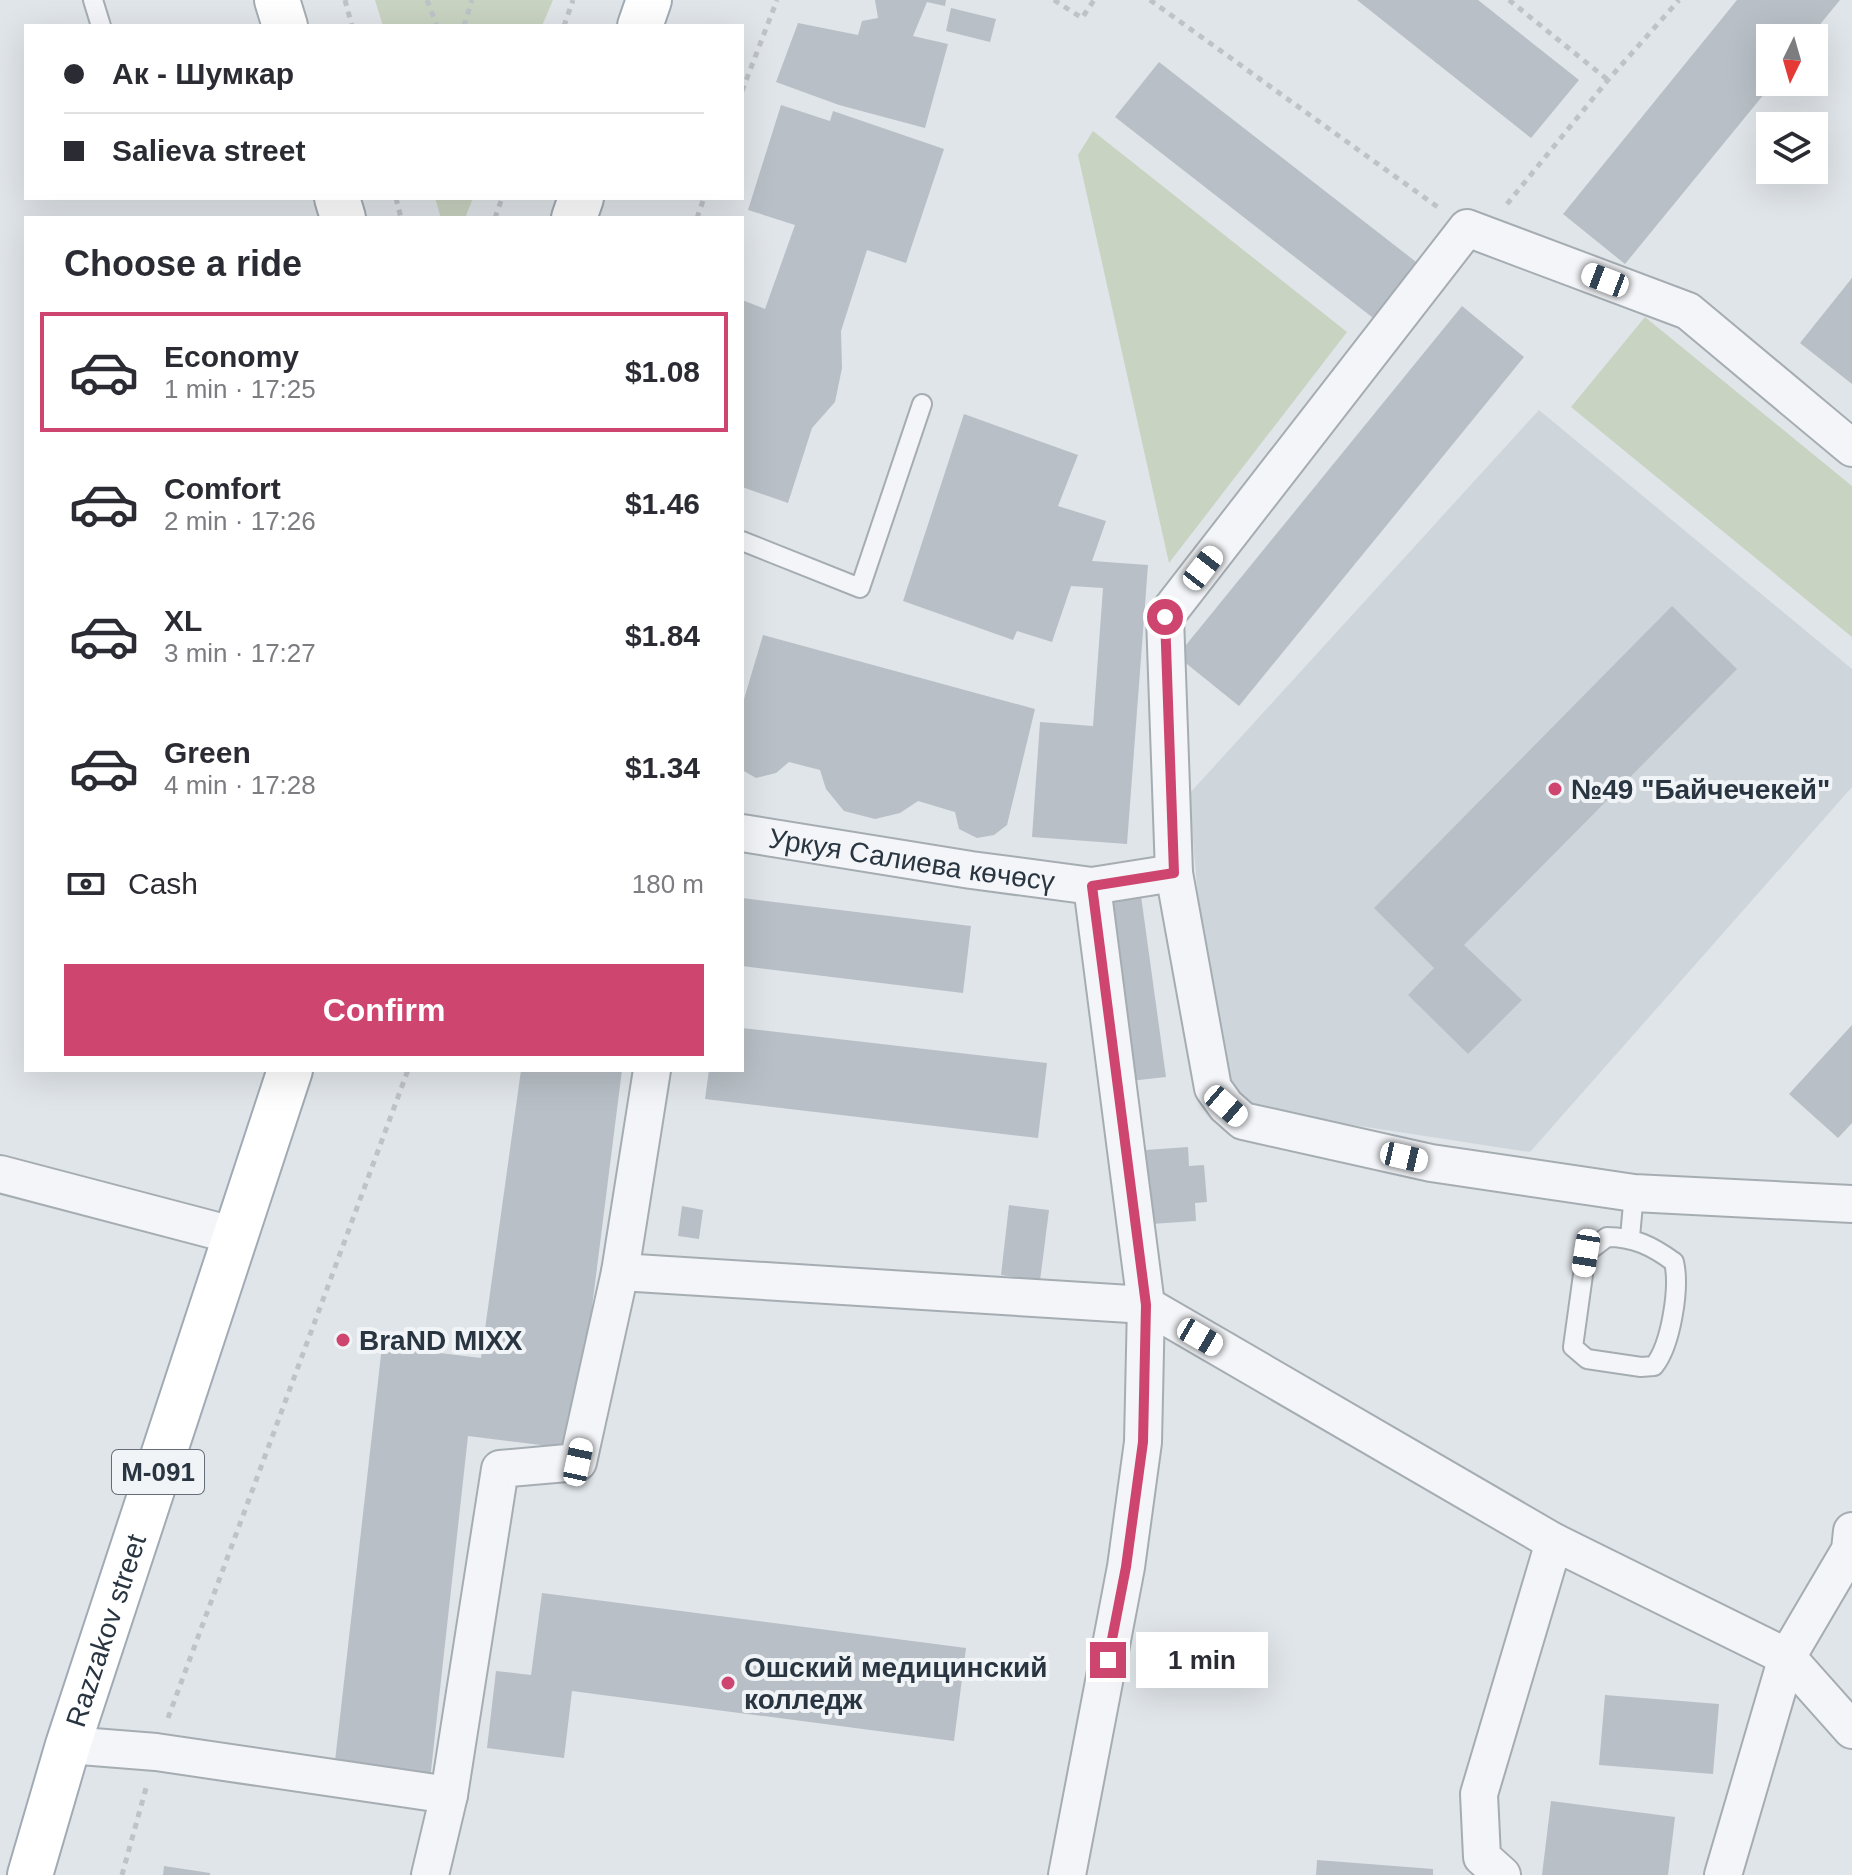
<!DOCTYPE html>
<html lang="en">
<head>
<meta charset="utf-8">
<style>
  body { margin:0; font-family:Helvetica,sans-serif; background:#f7f7f7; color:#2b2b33; height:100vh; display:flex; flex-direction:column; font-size:30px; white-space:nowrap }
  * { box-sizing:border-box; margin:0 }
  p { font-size:26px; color:#7c7c81 }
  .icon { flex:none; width:44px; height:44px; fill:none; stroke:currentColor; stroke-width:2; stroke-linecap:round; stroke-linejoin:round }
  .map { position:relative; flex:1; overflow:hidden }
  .panel { position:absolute; left:24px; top:216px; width:720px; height:856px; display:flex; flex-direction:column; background:#fff; border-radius:0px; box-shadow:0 8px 32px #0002 }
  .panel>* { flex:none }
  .guide { position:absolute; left:24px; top:24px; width:720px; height:176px; border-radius:0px; box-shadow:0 8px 32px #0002; display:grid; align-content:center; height:176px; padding:0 40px; background:#fff }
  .needle { width:52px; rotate:185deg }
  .controls { position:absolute; left:1756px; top:24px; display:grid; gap:16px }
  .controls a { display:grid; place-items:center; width:72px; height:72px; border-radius:0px; background:#fff; box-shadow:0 8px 32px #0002; font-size:40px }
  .end { position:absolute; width:36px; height:36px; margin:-18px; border:10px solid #ce466f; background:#fff; box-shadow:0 0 0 4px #fff }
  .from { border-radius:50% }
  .bubble { position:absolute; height:56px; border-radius:0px; background:#fff; box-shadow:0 8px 32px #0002; font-size:26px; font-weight:700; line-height:56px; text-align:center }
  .car { position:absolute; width:24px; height:48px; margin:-24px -12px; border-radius:10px; box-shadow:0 0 6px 2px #0007; background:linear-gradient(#fff 24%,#345 0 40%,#fff 0 76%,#345 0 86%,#fff 0) }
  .guide b { display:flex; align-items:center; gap:28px; height:76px; font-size:30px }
  .guide b+b { border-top:2px solid #e1e1e2 }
  .guide i { width:20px; height:20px; background:#2b2b33 }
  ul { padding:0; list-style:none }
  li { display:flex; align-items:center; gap:24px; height:120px; margin:0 16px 12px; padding:0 24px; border:4px solid transparent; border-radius:0px }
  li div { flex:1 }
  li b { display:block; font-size:30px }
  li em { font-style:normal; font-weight:700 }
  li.selected { border-color:#ce466f }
  li>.icon { width:72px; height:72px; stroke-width:1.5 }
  h2 { padding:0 40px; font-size:36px; line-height:96px }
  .pay { display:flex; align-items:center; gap:20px; height:88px; padding:0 40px; font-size:30px }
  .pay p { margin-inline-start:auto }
  .button { display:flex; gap:16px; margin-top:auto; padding:16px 40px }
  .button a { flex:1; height:92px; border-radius:0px; background:#ce466f; color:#fff; font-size:32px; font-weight:700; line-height:92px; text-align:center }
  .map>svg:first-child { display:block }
  .built { fill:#ced5db }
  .green { fill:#c9d3c1 }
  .building { fill:#b8bfc6 }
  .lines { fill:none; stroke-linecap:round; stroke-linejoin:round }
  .service-casing { stroke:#a5adb3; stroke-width:22 }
  .minor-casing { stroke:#a5adb3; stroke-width:40 }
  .secondary-casing { stroke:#a5adb3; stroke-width:48 }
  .primary-casing { stroke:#a0abb5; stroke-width:48 }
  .path { stroke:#bec3c8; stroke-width:5; stroke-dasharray:6 6; stroke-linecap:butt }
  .service { stroke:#f3f5f8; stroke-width:18 }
  .minor { stroke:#f3f5f8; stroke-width:36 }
  .secondary { stroke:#fff; stroke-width:44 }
  .primary { stroke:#fff; stroke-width:44 }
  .route { stroke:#ce466f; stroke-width:10 }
  .poi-dot { fill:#ce466f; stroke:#f0f4f7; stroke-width:3 }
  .labels { text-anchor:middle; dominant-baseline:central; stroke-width:8; stroke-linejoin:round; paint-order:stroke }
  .shield { fill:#f0f4f7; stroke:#656e78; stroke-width:2 }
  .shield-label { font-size:26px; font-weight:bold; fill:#293541 }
  .poi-label { font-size:28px; font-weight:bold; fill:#293541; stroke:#f0f4f7; text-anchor:start }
  .street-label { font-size:28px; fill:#293541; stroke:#f0f4f7 }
</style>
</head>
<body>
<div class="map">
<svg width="1852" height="1875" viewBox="0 0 1852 1875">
  <rect width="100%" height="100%" fill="#e0e5e9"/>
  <path class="built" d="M1539 410 1852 669V787L1530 1152 1216 1104 1189 794Z"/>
  <g class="green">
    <path d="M375 0H553L542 26H383Z"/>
    <path d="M1093 131 1347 332 1169 563 1078 155Z"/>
    <path d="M435 198H473L465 218H441Z"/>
    <path d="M1645 317 1852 486V637L1571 407Z"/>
  </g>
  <g class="building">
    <path d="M875 0H946L945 6 927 2 913 36 948 44 925 128 839 105 776 82 798 23 858 35 862 21 878 18Z"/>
    <path d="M1357 0H1478L1579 80 1531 138Z"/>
    <path d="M1737 0H1840L1809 38H1770V82H1774L1625 264 1563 214Z"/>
    <path d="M951 8 996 19 990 42 946 31Z"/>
    <path d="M1159 62 1420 265 1377 321 1115 117Z"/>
    <path d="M781 105 830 121 833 111 944 149 906 263 867 250 841 331 842 368 835 402 812 428 788 503 742 487V300L765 309 795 225 748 210Z"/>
    <path d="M1852 278V384L1800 343Z"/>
    <path d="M1462 306 1524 357 1239 706 1177 656Z"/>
    <path d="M964 414 1078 455 1058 506 1106 521 1092 561 1148 565 1127 844 1032 837 1040 722 1093 726 1103 588 1071 586 1052 642 1017 631 1013 640 903 601Z"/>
    <path d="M1672 606 1737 669 1464 945 1522 1000 1468 1054 1408 995 1434 968 1374 908Z"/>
    <path d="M763 635 1035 709 1007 825 994 835 977 838 959 829 955 812 918 801 900 813 875 819 844 811 826 789 820 770 789 762 776 773 756 778 742 770V706Z"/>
    <path d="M1141 896 1166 1077 1130 1081 1106 901Z"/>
    <path d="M742 898 971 926 963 993 742 966Z"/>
    <path d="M1852 1025V1123L1838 1138 1789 1094Z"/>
    <path d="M742 1028 1047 1063 1038 1138 705 1099 709 1070H742Z"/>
    <path d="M521 1070H622L574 1449 468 1436 430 1780 334 1770 382 1346 481 1358Z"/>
    <path d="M1188 1147 1189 1166 1204 1165 1207 1202 1195 1203 1196 1221 1151 1224 1146 1150Z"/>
    <path d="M1009 1205 1049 1210 1040 1281 1001 1275Z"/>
    <path d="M682 1206 703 1210 699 1239 678 1236Z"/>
    <path d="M542 1593 966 1648 954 1741 572 1691 564 1758 487 1748 496 1671 531 1675Z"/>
    <path d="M1605 1695 1719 1704 1713 1774 1599 1765Z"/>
    <path d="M1551 1801 1675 1817 1668 1875H1542Z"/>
    <path d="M1317 1860 1433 1869V1875H1316Z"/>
    <path d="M164 1866 210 1873V1875H163Z"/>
  </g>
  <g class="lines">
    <g class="service-casing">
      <g id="service">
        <path d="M93 0 101 26"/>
        <path d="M742 541 860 588 922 404"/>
        <path d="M1607 1237C1634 1237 1652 1246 1674 1262 1680 1288 1671 1345 1654 1366L1641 1367 1587 1359 1573 1347 1586 1253Z"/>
        <path d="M1630 1237 1634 1193"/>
      </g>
    </g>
    <g class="minor-casing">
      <g id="minor">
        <path id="s1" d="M742 833 971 870 1092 886 1146 1305 1143 1442 1126 1567 1067 1875"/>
        <path d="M1174 873 1213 1088 1226 1106 1243 1121 1431 1163 1634 1193 1852 1204"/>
        <path d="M1092 886 1174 873 1165 617 1467 228 1688 311 1852 448"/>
        <path d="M0 1174 236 1236"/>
        <path d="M620 1272 1146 1305 1554 1542 1787 1657 1852 1730"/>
        <path d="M68 1745 156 1752 449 1795"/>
        <path d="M430 1875 449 1795 500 1469 578 1462 620 1272 652 1070"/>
        <path d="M1502 1875 1482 1857 1479 1794 1554 1542"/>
        <path d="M1723 1875 1787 1657 1850 1550 1852 1531"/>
      </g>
    </g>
    <g class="secondary-casing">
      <g id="secondary">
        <path d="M277 0 285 26"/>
        <path d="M337 198 343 218"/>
      </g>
    </g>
    <g class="primary-casing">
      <g id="primary">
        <path d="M640 26 649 0"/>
        <path d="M574 218 581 198"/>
        <path id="s2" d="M30 1875 68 1745 290 1070"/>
      </g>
    </g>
    <g class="path">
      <path d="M345 0 352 26"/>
      <path d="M427 0 437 26"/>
      <path d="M1054 0 1082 18 1094 0"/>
      <path d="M1150 0 1439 208"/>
      <path d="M1509 0 1608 80"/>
      <path d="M464 26 472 0"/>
      <path d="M564 26 573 0"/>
      <path d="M742 91 777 0"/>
      <path d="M396 198 401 218"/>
      <path d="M1507 204 1608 80 1679 0"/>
      <path d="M495 218 502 198"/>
      <path d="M697 218 704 198"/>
      <path d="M168 1718 408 1070"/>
      <path d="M122 1875 146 1788"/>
    </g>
    <use href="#service" class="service"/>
    <use href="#minor" class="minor"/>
    <use href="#secondary" class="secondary"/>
    <use href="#primary" class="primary"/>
  </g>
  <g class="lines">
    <path class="route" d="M1108 1660 1126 1567 1143 1442 1146 1305 1092 886 1174 873 1165 617"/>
  </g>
  <g class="poi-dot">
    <circle cx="1555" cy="789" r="8"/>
    <circle cx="343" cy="1340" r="8"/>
    <circle cx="728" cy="1683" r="8"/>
  </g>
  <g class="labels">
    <rect class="shield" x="112" y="1450" width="92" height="44" rx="6"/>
    <g class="shield-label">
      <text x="158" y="1472">М-091</text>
    </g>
    <g class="poi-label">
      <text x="1571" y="789">№49 "Байчечекей"</text>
      <text x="359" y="1340">BraND MIXX</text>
      <text x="744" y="1667">Ошский медицинский<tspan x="744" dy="32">колледж</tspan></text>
    </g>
    <g class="street-label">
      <text stroke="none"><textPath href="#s1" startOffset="172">Уркуя Салиева көчөсү</textPath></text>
      <text stroke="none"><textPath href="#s2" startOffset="256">Razzakov street</textPath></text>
    </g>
  </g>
</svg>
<div class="controls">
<a><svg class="needle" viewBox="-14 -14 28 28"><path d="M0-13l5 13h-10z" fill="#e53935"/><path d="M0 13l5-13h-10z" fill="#7c7c81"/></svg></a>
<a><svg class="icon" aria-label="layers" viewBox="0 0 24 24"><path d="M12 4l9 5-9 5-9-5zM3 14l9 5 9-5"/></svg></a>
</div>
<i class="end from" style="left:1165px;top:617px"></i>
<i class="end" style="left:1108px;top:1660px"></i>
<div class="bubble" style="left:1136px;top:1632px;width:132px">1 min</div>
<i class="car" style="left:1605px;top:280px;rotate:291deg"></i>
<i class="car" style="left:1203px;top:568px;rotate:38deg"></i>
<i class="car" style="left:1226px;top:1106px;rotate:131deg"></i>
<i class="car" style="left:1404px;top:1157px;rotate:103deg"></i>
<i class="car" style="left:1586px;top:1253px;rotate:189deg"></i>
<i class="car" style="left:1200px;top:1337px;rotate:120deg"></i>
<i class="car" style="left:578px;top:1462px;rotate:12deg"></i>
<div class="guide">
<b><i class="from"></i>Ак - Шумкар</b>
<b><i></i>Salieva street</b>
</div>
<section class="panel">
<h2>Choose a ride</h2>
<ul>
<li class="selected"><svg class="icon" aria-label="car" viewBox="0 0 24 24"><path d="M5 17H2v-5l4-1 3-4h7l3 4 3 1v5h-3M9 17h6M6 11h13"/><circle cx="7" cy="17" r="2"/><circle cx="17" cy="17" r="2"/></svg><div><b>Economy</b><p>1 min · 17:25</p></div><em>$1.08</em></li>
<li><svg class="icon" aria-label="car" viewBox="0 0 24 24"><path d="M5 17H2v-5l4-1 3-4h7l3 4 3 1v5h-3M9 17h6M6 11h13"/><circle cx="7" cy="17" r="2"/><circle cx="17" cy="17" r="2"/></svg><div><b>Comfort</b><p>2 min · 17:26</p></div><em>$1.46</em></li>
<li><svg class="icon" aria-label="car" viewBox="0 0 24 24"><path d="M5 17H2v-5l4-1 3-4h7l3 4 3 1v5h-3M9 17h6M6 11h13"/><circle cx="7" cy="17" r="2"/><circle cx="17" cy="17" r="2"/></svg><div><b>XL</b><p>3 min · 17:27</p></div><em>$1.84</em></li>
<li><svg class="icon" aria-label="car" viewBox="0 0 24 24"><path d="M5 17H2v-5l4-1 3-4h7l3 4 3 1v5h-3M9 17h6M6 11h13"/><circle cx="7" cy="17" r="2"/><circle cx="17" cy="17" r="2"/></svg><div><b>Green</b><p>4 min · 17:28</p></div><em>$1.34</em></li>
</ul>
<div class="pay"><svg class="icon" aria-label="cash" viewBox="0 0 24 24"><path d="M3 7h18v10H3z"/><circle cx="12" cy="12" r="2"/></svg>Cash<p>180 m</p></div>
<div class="button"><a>Confirm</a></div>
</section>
</div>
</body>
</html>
